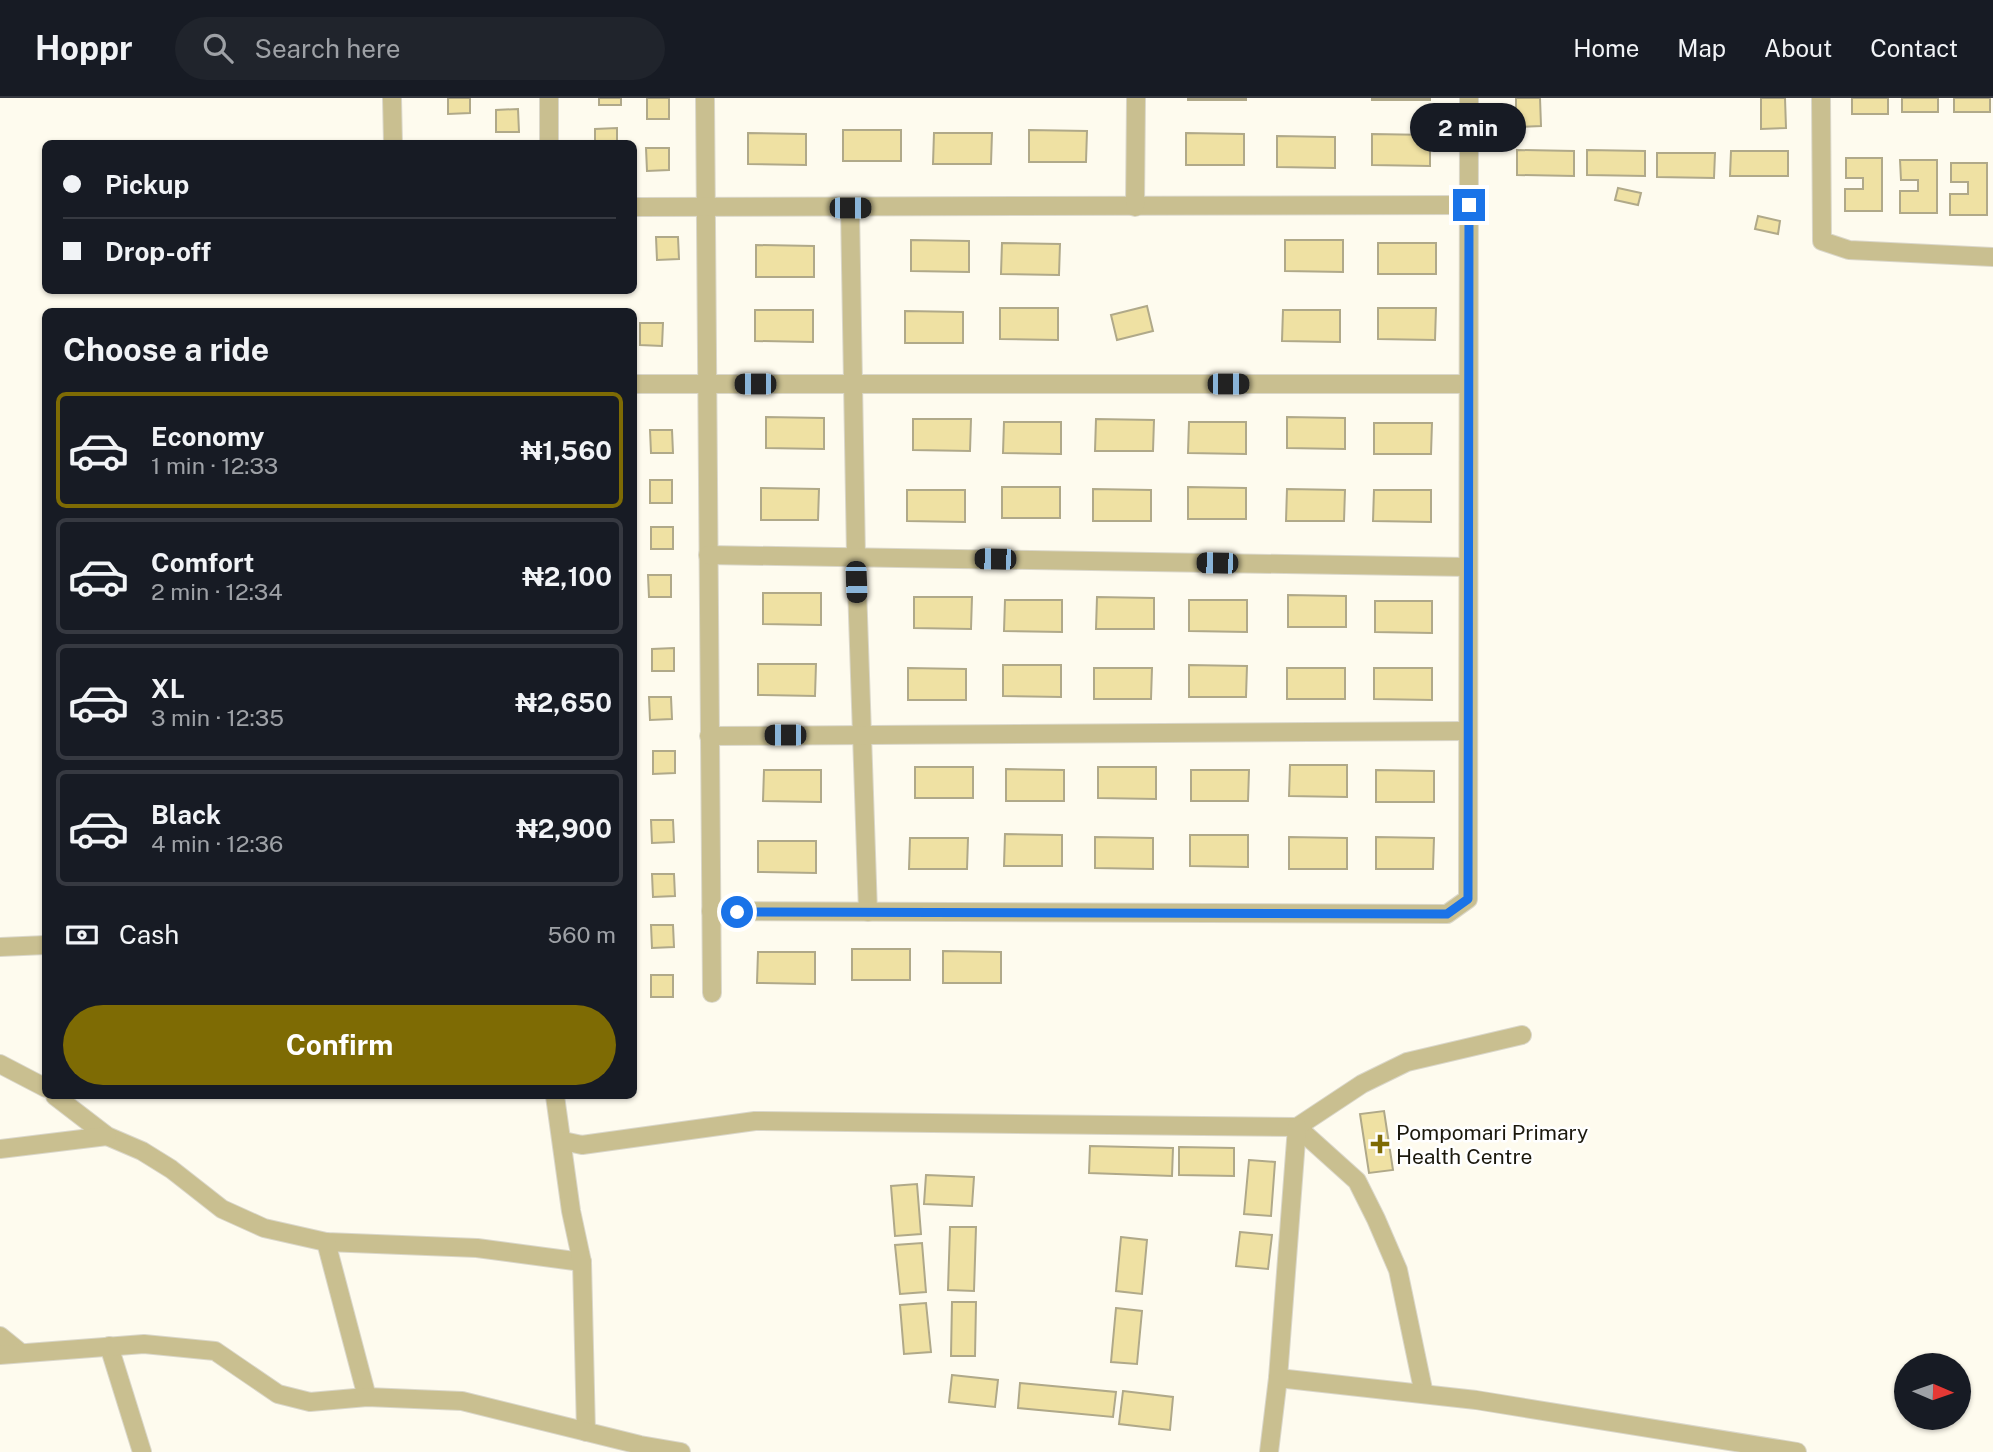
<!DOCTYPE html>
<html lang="en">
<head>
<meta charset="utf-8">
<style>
  body { margin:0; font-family:"Public Sans",sans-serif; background:#20242c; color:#f1f3f6; height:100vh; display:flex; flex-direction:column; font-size:26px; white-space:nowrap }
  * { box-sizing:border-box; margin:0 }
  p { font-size:23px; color:#9ea1a6 }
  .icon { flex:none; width:38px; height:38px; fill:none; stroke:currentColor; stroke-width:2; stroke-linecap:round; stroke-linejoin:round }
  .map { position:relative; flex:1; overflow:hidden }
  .side { position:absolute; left:42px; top:210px; width:595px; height:791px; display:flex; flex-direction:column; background:#171b24; border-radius:10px; box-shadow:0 2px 5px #0004 }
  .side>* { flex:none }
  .guide { position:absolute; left:42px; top:42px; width:595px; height:154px; border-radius:10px; box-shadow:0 2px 5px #0004; display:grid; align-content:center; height:154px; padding:0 21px; background:#171b24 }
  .needle { width:46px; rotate:92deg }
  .buttons { position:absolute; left:1894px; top:1255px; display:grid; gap:14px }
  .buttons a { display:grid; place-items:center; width:77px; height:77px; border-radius:50%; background:#171b24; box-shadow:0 2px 5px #0004; font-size:35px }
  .end { position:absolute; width:32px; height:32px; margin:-16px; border:9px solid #1a73e8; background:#fff; box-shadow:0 0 0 4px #fff }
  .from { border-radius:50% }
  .bubble { position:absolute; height:49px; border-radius:24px; background:#171b24; box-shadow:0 2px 5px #0004; font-size:23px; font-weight:700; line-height:49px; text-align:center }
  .car { position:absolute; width:21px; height:42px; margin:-21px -10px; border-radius:9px; box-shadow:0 0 5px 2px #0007; background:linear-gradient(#222 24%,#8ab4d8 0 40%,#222 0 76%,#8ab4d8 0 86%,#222 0) }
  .guide b { display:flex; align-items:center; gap:24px; height:66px; font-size:26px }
  .guide b+b { border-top:2px solid #363941 }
  .guide i { width:18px; height:18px; background:#f1f3f6 }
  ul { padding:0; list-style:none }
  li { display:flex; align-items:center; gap:21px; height:116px; margin:0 14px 10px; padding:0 7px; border:4px solid #363941; border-radius:10px }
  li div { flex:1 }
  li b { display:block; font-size:26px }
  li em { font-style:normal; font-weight:700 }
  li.active { border-color:#7e6b04 }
  li>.icon { width:63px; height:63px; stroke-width:1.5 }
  h2 { padding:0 21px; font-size:32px; line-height:84px }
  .pay { display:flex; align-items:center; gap:18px; height:77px; padding:0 21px; font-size:26px }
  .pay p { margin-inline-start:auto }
  .button { display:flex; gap:14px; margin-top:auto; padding:14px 21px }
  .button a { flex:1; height:80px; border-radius:42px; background:#7e6b04; color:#fff; font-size:28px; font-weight:700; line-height:80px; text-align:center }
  header { display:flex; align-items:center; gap:42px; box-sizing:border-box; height:98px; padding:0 35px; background:#171b24; border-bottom:2px solid #363941 }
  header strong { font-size:33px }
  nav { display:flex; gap:38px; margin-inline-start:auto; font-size:24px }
  .search { width:490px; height:63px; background:#20242c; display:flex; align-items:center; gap:18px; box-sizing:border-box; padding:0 24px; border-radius:38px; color:#9ea1a6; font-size:26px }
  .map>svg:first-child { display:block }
  .building { fill:#efe1a3; stroke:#b0a989; stroke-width:2 }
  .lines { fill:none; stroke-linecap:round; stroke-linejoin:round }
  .minor-casing { stroke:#dad7ca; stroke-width:20 }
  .minor { stroke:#c9bf90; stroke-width:18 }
  .route { stroke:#1a73e8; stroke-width:9 }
  .poi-dot { fill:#7e6b04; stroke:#fff; stroke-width:2.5 }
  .labels { text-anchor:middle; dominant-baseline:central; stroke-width:5; stroke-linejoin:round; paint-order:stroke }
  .poi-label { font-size:21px; fill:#1c190d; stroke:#fff; text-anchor:start }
</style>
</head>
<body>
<header>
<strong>Hoppr</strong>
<div class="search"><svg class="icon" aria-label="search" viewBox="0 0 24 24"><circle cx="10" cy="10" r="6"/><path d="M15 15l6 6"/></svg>Search here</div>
<nav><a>Home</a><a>Map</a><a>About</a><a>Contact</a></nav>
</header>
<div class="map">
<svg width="1993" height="1354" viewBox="0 0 1993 1354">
  <rect width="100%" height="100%" fill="#fefbee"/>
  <g class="building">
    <path d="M448 0H470V15L448 16Z"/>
    <rect x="599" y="0" width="22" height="7"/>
    <rect x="647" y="0" width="22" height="21"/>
    <rect x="1188" y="0" width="58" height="2"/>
    <rect x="1372" y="0" width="58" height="2"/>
    <path d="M1516 0H1540L1541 28 1516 29Z"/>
    <path d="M1761 0H1785L1786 30 1761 31Z"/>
    <rect x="1852" y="0" width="36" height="16"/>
    <rect x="1902" y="0" width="36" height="14"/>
    <rect x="1954" y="0" width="36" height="14"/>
    <path d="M518 11 519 34H496V12Z"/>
    <path d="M617 30V46H595V31Z"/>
    <rect x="843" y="32" width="58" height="31"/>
    <path d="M1029 32 1087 33 1086 64H1029Z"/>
    <path d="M748 35 806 36V67L748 66Z"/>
    <path d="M934 35H992L991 66H933Z"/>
    <path d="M1186 35 1244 36V67H1186Z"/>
    <path d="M1372 36 1430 37V68L1372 67Z"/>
    <path d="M1277 38 1335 39V70L1277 69Z"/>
    <path d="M646 50H669V72L647 73Z"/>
    <path d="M1517 52 1574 53V78L1517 77Z"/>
    <path d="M1587 52 1645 53V78L1587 77Z"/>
    <path d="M1731 53H1788V78H1730Z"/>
    <path d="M1657 55H1715L1714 80 1657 79Z"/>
    <path d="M1846 60H1882V113H1845V91H1863V80H1846Z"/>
    <path d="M1900 62H1937V115H1900V93H1918V82H1901Z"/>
    <path d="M1951 65H1987V117H1950V96H1968V84H1951Z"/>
    <path d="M1618 90 1641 95 1638 107 1615 102Z"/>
    <path d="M1758 118 1780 123 1778 136 1755 131Z"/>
    <path d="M656 139H678L679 161 657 162Z"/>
    <path d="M911 142 969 143V174L911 173Z"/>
    <path d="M1285 142H1343V174L1285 173Z"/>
    <path d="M1002 145 1060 146 1059 177 1001 176Z"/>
    <rect x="1378" y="145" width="58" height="31"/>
    <path d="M756 147 814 148V179H756Z"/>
    <path d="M1147 208 1153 233 1117 242 1111 217Z"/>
    <path d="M1000 210H1058V242L1000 241Z"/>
    <path d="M1378 210H1436L1435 242 1378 241Z"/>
    <path d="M755 212H813V244L755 243Z"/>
    <path d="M1283 212H1340V244L1282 243Z"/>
    <path d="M905 213 963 214V245H905Z"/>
    <path d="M640 225H663L662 248 640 247Z"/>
    <path d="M766 319 824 320V351L766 350Z"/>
    <path d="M1287 319 1345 320V351L1287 350Z"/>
    <path d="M913 321H971L970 353 913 352Z"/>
    <path d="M1096 321 1154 322 1153 353H1095Z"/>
    <path d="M1004 324H1061V356L1003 355Z"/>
    <path d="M1189 324H1246V356L1188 355Z"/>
    <path d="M1374 325H1432L1431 356H1374Z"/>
    <path d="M650 332H672L673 355H651Z"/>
    <rect x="650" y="382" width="22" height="23"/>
    <rect x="1002" y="389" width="58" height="31"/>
    <path d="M1188 389 1246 390V421H1188Z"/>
    <path d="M761 390 819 391 818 422H761Z"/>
    <path d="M1093 391 1151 392V423H1093Z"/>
    <path d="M1287 391 1345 392 1344 423H1286Z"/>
    <path d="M907 392H965V424L907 423Z"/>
    <path d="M1374 392H1431V424L1373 423Z"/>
    <rect x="651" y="429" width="22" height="22"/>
    <path d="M648 477H671V499H649Z"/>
    <path d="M763 495H821V527L763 526Z"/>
    <path d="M1288 497 1346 498V529H1288Z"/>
    <path d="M914 499H972L971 531 914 530Z"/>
    <path d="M1097 499 1154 500V531H1096Z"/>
    <path d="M1005 502H1062V534L1004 533Z"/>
    <path d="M1189 502H1247V534L1189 533Z"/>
    <path d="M1375 503H1432V535L1375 534Z"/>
    <path d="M674 550V573H652V551Z"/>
    <path d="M758 566H816L815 598 758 597Z"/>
    <path d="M1003 567H1061V599L1003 598Z"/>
    <path d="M1189 567 1247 568 1246 599H1189Z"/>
    <path d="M908 570 966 571V602H908Z"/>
    <path d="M1094 570H1152L1151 601H1094Z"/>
    <rect x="1287" y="570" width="58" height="31"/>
    <path d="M1374 570H1432V602L1374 601Z"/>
    <path d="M649 599H671L672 621 650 622Z"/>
    <path d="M653 653H675V675L653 676Z"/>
    <path d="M1290 667H1347V699L1289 698Z"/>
    <rect x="915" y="669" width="58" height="31"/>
    <path d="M1098 669H1156V701L1098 700Z"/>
    <path d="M1006 671 1064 672V703H1006Z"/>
    <path d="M764 672H821V704L763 703Z"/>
    <path d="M1191 672H1249L1248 703H1191Z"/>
    <path d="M1376 672 1434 673V704H1376Z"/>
    <path d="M651 722H673L674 744 652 745Z"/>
    <path d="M1005 736 1062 737V768H1004Z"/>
    <path d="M1190 737H1248V769L1190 768Z"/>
    <path d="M1095 739 1153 740V771L1095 770Z"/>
    <path d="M1289 739 1347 740V771H1289Z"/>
    <path d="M1376 739 1434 740 1433 771H1376Z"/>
    <path d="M910 740H968L967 771H909Z"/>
    <path d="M758 743H816V775L758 774Z"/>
    <path d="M652 776H674L675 798 653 799Z"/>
    <path d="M651 827H673L674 849 652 850Z"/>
    <rect x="852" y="851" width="58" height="31"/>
    <path d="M943 853 1001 854V885H943Z"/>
    <path d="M758 854H815V886L757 885Z"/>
    <rect x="651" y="877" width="22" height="22"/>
    <path d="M1384 1013 1393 1072 1369 1075 1360 1016Z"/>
    <path d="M1090 1048 1173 1050 1172 1078 1089 1075Z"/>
    <path d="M1179 1049 1234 1050V1078L1179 1077Z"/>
    <path d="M1249 1062 1275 1064 1271 1118 1244 1116Z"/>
    <path d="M926 1077 974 1079 972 1108 924 1106Z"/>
    <path d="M917 1086 921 1136 895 1138 891 1088Z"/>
    <path d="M950 1129H976L974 1193 948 1192Z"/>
    <path d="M1240 1134 1272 1137 1268 1171 1236 1168Z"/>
    <path d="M1121 1139 1147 1142 1142 1196 1116 1193Z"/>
    <path d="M922 1145 926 1194 900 1196 895 1147Z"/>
    <path d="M952 1204H976L975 1258H951Z"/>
    <path d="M926 1205 931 1254 904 1256 900 1207Z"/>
    <path d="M1116 1210 1142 1213 1137 1266 1111 1264Z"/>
    <path d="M952 1277 998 1282 995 1309 949 1304Z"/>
    <path d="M1020 1285 1116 1294 1113 1319 1018 1310Z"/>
    <path d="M1123 1293 1173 1299 1170 1332 1119 1326Z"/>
  </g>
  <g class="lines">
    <g class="minor-casing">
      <g id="minor">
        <path d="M392 0 393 46"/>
        <path d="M549 0V46"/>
        <path d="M705 0 712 895"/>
        <path d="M1821 0 1822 143 1849 152 1993 159"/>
        <path d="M634 109 1469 107"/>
        <path d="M1135 109 1136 0"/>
        <path d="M850 110 856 459 868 814"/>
        <path d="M634 286H1467"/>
        <path d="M708 457 1468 469"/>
        <path d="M709 638 1468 633"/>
        <path d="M711 813 1447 816 1468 801 1469 0"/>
        <path d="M0 849 46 847"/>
        <path d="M0 966 46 990"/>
        <path d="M55 998 107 1038 142 1053 171 1071 222 1111 264 1130 326 1144 477 1150 582 1164"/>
        <path d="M555 998 571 1113 582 1164 586 1334"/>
        <path d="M1297 1029 1357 1083 1376 1121 1398 1172 1424 1296"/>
        <path d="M563 1043 582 1047 755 1023 1297 1029 1362 986 1407 964 1522 937"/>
        <path d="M0 1051 107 1038"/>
        <path d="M326 1144 367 1299"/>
        <path d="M0 1238 21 1255"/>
        <path d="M109 1248 142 1354"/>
        <path d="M0 1257 144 1246 215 1253 278 1296 310 1304 367 1299 462 1303 640 1347 681 1354"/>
        <path d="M1278 1280 1476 1302 1797 1354"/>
        <path d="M1269 1354 1278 1280 1297 1029"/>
      </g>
    </g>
    <use href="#minor" class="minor"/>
  </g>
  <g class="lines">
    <path class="route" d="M737 814 1447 816 1468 801 1469 107"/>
  </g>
  <path class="poi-dot" d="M1376.5 1035.5h7v7h7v7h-7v7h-7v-7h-7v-7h7z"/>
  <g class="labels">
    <g class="poi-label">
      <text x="1396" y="1034">Pompomari Primary<tspan x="1396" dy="24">Health Centre</tspan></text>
    </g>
  </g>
</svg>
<div class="buttons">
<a><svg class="needle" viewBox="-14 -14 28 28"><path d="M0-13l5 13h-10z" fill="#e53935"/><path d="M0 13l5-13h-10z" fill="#9ea1a6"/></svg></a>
</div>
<i class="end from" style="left:737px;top:814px"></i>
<i class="end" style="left:1469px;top:107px"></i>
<div class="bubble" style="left:1410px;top:5px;width:116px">2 min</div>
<i class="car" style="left:850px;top:110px;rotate:90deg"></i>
<i class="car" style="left:755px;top:286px;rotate:270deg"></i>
<i class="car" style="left:1228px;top:286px;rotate:90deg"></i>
<i class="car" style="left:995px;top:461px;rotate:271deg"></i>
<i class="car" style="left:1217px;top:465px;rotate:271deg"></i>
<i class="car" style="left:856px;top:484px;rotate:178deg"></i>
<i class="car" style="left:785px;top:637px;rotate:270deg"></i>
<div class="guide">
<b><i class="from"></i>Pickup</b>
<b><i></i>Drop-off</b>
</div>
<section class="side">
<h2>Choose a ride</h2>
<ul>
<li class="active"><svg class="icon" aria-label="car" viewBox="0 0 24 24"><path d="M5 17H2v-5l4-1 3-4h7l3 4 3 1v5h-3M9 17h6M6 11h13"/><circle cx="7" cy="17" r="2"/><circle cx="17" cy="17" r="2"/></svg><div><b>Economy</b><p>1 min · 12:33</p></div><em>₦1,560</em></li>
<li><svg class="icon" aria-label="car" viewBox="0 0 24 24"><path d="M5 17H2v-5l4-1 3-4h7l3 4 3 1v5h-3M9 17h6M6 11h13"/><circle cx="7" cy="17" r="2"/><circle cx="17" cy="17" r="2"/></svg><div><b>Comfort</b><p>2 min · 12:34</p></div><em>₦2,100</em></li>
<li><svg class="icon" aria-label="car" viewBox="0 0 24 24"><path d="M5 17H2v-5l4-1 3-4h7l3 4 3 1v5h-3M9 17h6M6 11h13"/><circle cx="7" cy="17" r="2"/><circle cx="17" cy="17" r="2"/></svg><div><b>XL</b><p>3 min · 12:35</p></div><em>₦2,650</em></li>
<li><svg class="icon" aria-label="car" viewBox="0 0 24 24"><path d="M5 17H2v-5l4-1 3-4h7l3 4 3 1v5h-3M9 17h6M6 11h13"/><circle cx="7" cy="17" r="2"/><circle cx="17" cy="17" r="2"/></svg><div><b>Black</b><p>4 min · 12:36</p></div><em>₦2,900</em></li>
</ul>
<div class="pay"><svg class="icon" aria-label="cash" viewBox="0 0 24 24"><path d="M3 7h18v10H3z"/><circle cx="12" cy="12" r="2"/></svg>Cash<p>560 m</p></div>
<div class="button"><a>Confirm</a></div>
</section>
</div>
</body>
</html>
